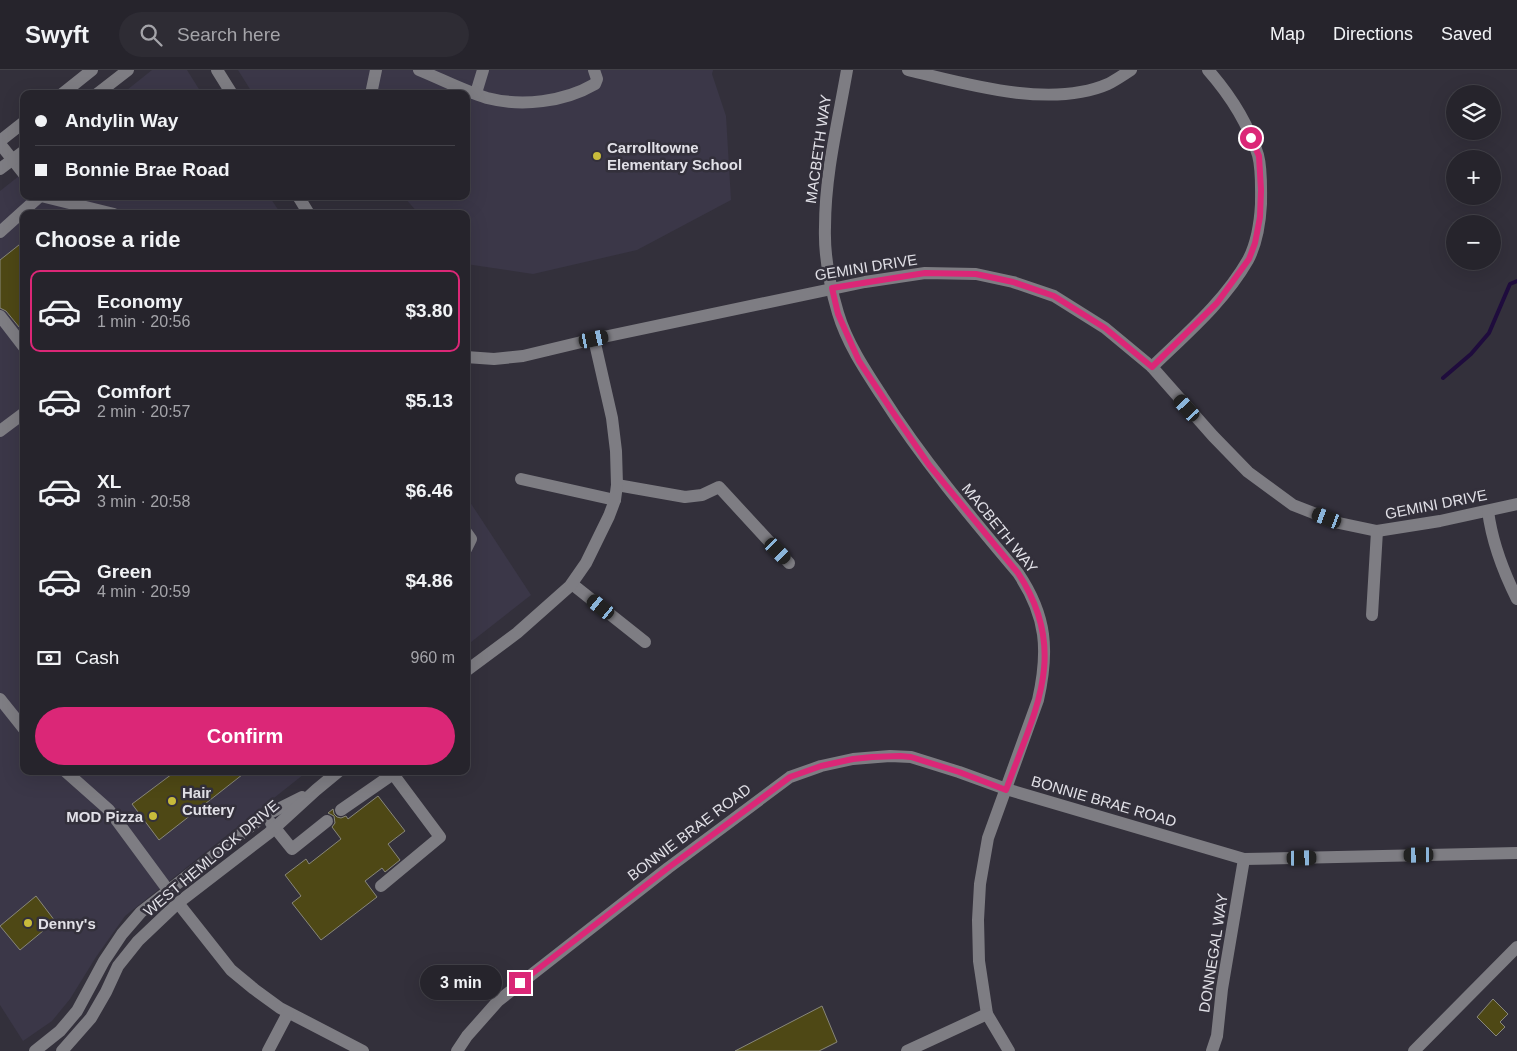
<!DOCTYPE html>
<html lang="en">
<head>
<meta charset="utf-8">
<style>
  body { margin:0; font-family:Arial,sans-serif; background:#2e2c34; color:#f1f3f6; height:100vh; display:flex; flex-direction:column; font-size:19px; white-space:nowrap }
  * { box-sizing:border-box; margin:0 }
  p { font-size:16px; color:#a4a4a9 }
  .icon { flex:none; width:28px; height:28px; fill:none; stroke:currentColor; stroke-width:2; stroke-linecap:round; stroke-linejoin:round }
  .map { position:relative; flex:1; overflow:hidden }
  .drawer { position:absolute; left:20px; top:140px; width:450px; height:565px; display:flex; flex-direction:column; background:#26242c; border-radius:10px; box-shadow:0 5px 20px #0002,0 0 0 1px #424148 }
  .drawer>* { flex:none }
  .banner { position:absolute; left:20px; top:20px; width:450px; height:110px; border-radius:10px; box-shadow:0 5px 20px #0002,0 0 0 1px #424148; display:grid; align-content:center; height:110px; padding:0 15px; background:#26242c }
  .fabs { position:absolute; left:1446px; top:15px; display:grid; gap:10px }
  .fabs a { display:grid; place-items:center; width:55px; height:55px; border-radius:50%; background:#26242c; box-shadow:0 5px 20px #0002,0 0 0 1px #424148; font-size:25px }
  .end { position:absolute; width:22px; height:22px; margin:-11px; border:6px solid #db2777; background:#fff; box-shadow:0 0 0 2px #fff }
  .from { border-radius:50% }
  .bubble { position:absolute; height:35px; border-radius:18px; background:#26242c; box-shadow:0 5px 20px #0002,0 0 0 1px #424148; font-size:16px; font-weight:700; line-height:35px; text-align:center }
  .car { position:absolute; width:15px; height:30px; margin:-15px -8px; border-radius:6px; box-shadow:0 0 4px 1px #0007; background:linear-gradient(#222 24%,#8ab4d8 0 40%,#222 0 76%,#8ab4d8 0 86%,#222 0) }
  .banner b { display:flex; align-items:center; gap:18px; height:48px; font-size:19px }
  .banner b+b { border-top:1px solid #424148 }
  .banner i { width:12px; height:12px; background:#f1f3f6 }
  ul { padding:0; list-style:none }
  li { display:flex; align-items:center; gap:15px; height:82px; margin:0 10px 8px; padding:0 5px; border:2px solid transparent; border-radius:10px }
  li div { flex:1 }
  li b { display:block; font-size:19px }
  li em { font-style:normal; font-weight:700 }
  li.on { border-color:#db2777 }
  li>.icon { width:45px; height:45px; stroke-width:1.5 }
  h2 { padding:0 15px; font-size:22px; line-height:60px }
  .pay { display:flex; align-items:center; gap:12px; height:55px; padding:0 15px; font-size:19px }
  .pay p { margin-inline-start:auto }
  .cta { display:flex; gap:10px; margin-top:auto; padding:10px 15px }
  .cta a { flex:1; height:58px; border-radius:30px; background:#db2777; color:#fff; font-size:20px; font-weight:700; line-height:58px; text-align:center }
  header { display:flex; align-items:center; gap:30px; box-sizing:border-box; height:70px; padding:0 25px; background:#26242c; border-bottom:1px solid #424148 }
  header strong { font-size:24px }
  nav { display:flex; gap:28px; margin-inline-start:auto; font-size:18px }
  .search { width:350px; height:45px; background:#2e2c34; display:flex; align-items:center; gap:12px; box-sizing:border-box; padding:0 18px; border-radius:28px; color:#a4a4a9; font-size:19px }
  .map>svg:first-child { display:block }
  .built { fill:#3b3748 }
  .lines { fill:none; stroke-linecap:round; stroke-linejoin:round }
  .stream { stroke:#1f0c3d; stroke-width:4 }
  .building { fill:#4e4815; stroke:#88877a }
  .minor { stroke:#7e7d83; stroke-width:12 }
  .route { stroke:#db2777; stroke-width:6 }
  .poi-dot { fill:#c8bb3b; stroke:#33303b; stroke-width:2 }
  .labels { text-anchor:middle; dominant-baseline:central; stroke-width:5; stroke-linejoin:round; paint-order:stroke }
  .poi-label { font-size:15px; font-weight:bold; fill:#e1e0e7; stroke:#33303b; text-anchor:start }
  .street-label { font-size:15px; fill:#e1e0e7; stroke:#33303b }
</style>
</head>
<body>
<header>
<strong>Swyft</strong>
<div class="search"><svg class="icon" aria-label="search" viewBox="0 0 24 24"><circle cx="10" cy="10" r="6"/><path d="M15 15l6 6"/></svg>Search here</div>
<nav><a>Map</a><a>Directions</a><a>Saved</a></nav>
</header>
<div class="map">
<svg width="1517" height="981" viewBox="0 0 1517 981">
  <rect width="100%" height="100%" fill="#33303b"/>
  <g class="built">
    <path d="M152 0H187L202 24H122Z"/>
    <path d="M238 0H713L712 4 726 46 731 130 637 180 533 204 466 194V144H419L403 126H466V24H253Z"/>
    <path d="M24 102V126H269L281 144H24V701H308L125 846 96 887 70 929 52 951 23 971 0 935V121Z"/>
    <path d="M466 426 531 525 466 576Z"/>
  </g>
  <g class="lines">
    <path class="stream" d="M1443 308 1471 284 1489 263 1510 214 1517 211"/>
  </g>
  <g class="building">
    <path d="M24 171V263L6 241 0 238V190Z"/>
    <path d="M176 701H247L159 770 132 734Z"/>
    <path d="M378 726 405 761 388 774 400 790 385 802 382 798 365 811 377 827 321 870 292 833 301 826 285 805 306 789 309 794 341 769 332 757 335 753 334 746 328 743 333 739 334 744 337 747 341 748 346 746 348 749Z"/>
    <path d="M36 826 55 851 20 880 0 856Z"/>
    <path d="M1493 929 1508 944 1500 952 1505 957 1496 966 1477 947Z"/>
    <path d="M822 936 837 972 819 981H735Z"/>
  </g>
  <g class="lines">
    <g class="minor">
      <path d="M217 0 232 24"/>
      <path d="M419 0C441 9 464 21 487 28 522 37 564 32 595 14L597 9 594 0"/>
      <path d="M847 0C838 52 825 104 825 157 824 185 830 216 838 243 847 273 865 300 882 326 922 389 970 446 1018 503 1047 546 1049 581 1038 630L988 768 980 814 978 850 979 891 987 944 1009 981"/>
      <path d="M908 0C965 14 1051 39 1108 14 1116 10 1123 5 1131 0"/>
      <path d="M476 23 483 0"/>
      <path d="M62 24 92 0"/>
      <path d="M97 24 128 0"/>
      <path d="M371 24 376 0"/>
      <path d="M0 71 24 52"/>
      <path d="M0 74 24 104"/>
      <path d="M0 99 24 81"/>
      <path d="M41 126 114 144"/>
      <path d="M298 126 309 144"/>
      <path d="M0 162 40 126"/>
      <path d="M0 246 24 277"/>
      <path d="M466 287 494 289 523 286 594 269 865 212 925 203 976 204 1013 212 1054 226 1105 258 1152 297 1213 366 1248 402 1293 435 1339 453 1377 461 1440 451 1517 434"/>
      <path d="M1152 297C1186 264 1224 232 1248 190 1257 173 1260 153 1261 134 1261 119 1262 100 1258 85 1248 53 1230 25 1208 0"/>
      <path d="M0 361 24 343"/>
      <path d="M521 409 615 430"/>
      <path d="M617 415 685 427 702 425 719 417 789 493"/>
      <path d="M1488 441C1492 472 1503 501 1517 529"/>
      <path d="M466 462 471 469 466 479"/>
      <path d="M572 514 645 572"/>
      <path d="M1372 545 1377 461"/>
      <path d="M466 601 517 563 570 516 586 493 609 446 615 430 617 415 616 381 612 348 594 269"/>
      <path d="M0 629 24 659"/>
      <path d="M65 701 109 740 168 820"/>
      <path d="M341 740 393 704 440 767 381 816"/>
      <path d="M271 753 292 779 327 751"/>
      <path d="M178 833 231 900 254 919 280 938 363 981"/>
      <path d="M35 981 60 961 77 941 104 891 122 864 141 842 264 746 302 727"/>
      <path d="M62 981 91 948 106 922 118 896 138 871 178 833 269 763 316 720 339 701"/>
      <path d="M268 981 288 943"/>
      <path d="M457 981 467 966 498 931 668 798 790 707 821 696 853 689 890 686 911 687 959 702 1006 719 1244 789 1517 783"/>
      <path d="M907 981 987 944"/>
      <path d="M1212 981 1217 966 1222 919 1244 789"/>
      <path d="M1414 981 1517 877"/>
    </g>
  </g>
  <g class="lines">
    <path class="route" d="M520 913 668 798 790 707 821 696 853 689 872 687 900 686 911 687 959 702 1006 720C1035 640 1070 582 1018 503L929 395 892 341 859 291 838 244 832 218 925 203 976 204 1013 212 1054 226 1105 258 1152 297 1217 233 1249 189 1255 173 1260 147 1261 120 1259 86 1251 68"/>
  </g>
  <g class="poi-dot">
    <circle cx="597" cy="86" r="5"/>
    <circle cx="172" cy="731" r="5"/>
    <circle cx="153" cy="746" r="5"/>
    <circle cx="28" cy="853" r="5"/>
  </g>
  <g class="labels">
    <g class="poi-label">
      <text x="607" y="77">Carrolltowne<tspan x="607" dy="17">Elementary School</tspan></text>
      <text x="182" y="722">Hair<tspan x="182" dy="17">Cuttery</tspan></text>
      <text x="143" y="746" text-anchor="end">MOD Pizza</text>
      <text x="38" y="853">Denny's</text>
    </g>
    <g class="street-label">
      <text transform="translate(818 79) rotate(-82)">MACBETH WAY</text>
      <text transform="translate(866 197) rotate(-9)">GEMINI DRIVE</text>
      <text transform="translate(1436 434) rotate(-11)">GEMINI DRIVE</text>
      <text transform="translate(1000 458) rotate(51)">MACBETH WAY</text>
      <text transform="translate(1104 731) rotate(16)">BONNIE BRAE ROAD</text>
      <text transform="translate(689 762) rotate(-37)">BONNIE BRAE ROAD</text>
      <text transform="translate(211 788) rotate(-40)">WEST HEMLOCK DRIVE</text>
      <text transform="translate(1213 883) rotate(-81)">DONNEGAL WAY</text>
    </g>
  </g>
</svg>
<div class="fabs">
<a><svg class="icon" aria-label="layers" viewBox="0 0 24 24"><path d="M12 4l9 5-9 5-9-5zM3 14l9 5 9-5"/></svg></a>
<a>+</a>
<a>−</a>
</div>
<i class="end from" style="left:1251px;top:68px"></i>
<i class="end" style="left:520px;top:913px"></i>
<div class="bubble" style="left:420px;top:895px;width:82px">3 min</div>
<i class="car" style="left:594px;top:269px;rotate:78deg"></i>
<i class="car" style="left:1187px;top:338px;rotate:318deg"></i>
<i class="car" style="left:1327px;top:448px;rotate:291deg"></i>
<i class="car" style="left:778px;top:481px;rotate:136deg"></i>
<i class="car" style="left:601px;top:537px;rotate:309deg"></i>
<i class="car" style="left:1419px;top:785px;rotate:269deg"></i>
<i class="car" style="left:1302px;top:788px;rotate:89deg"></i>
<div class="banner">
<b><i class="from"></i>Andylin Way</b>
<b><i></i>Bonnie Brae Road</b>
</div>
<section class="drawer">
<h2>Choose a ride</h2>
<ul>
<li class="on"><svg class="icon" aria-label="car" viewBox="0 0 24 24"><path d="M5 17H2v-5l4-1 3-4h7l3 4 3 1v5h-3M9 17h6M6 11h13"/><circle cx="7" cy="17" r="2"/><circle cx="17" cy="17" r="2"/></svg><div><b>Economy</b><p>1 min · 20:56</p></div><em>$3.80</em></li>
<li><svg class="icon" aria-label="car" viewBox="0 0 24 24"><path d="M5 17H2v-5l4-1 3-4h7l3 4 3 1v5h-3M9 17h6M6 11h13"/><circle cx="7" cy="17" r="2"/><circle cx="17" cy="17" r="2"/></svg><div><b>Comfort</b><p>2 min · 20:57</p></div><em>$5.13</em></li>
<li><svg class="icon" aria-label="car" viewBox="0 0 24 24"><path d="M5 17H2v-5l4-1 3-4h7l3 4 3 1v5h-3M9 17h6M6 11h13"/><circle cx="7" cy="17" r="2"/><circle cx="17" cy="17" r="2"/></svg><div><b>XL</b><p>3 min · 20:58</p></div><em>$6.46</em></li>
<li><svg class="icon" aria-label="car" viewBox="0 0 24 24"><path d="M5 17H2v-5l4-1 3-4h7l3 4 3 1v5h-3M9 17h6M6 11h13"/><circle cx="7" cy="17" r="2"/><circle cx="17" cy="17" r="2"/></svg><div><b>Green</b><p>4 min · 20:59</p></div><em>$4.86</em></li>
</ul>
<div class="pay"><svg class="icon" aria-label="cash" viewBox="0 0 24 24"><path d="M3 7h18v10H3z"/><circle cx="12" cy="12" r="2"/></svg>Cash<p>960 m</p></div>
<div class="cta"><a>Confirm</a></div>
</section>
</div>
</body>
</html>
